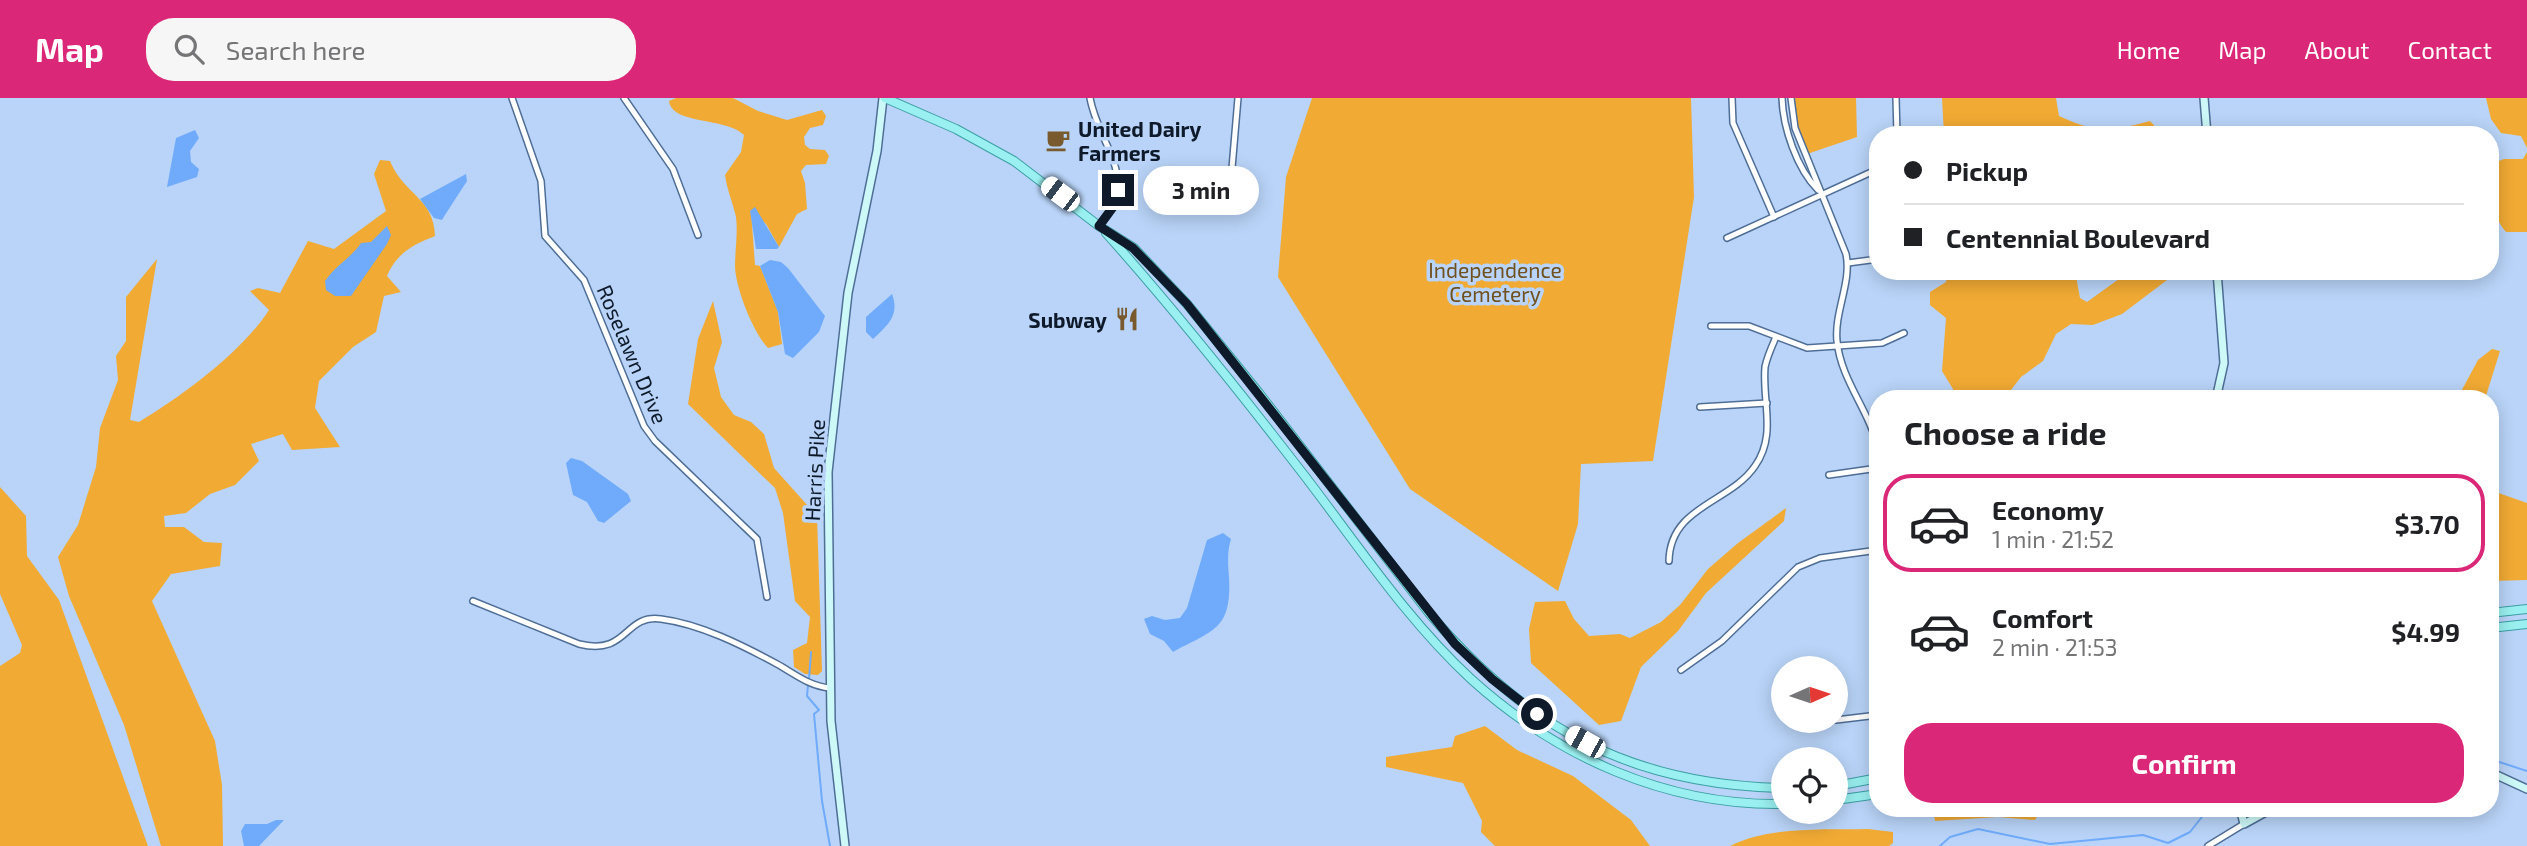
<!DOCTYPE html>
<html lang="en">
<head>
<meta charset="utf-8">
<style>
  body { margin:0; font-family:"Exo 2",sans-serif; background:#f6f6f6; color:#202124; height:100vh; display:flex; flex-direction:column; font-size:26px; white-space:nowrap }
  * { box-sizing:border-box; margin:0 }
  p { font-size:23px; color:#757577 }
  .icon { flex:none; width:38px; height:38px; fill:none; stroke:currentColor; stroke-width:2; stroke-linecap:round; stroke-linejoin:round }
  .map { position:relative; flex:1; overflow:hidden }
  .details { position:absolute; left:1869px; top:292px; width:630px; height:427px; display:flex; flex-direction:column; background:#fff; border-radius:28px; box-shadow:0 4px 18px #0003 }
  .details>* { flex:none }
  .hud { position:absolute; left:1869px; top:28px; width:630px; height:154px; border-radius:28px; box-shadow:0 4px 18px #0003; display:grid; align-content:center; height:154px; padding:0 35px; background:#fff }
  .needle { width:46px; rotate:87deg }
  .fabs { position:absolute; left:1771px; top:558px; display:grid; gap:14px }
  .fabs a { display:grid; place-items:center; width:77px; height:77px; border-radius:50%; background:#fff; box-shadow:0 4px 18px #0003; font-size:35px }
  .end { position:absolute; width:32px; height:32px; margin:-16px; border:9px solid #0e1a2a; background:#fff; box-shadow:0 0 0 4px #fff }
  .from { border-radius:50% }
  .bubble { position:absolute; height:49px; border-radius:24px; background:#fff; box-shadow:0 4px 18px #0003; font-size:23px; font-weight:700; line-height:49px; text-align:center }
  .car { position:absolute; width:21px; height:42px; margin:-21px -10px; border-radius:9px; box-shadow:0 0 5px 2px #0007; background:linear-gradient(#fff 24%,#345 0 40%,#fff 0 76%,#345 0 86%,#fff 0) }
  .hud b { display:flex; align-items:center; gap:24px; height:66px; font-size:26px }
  .hud b+b { border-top:2px solid #e0e0e0 }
  .hud i { width:18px; height:18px; background:#202124 }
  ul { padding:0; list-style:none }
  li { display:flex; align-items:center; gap:21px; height:98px; margin:0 14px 10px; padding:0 21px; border:4px solid transparent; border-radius:28px }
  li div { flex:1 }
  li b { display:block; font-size:26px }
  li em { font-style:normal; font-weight:700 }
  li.on { border-color:#db2777 }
  li>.icon { width:63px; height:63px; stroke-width:1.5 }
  h2 { padding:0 35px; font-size:32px; line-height:84px }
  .action { display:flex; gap:14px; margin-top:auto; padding:14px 35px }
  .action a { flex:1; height:80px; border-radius:28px; background:#db2777; color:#fff; font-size:28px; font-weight:700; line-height:80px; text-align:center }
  header { display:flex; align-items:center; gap:42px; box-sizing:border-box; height:98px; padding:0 35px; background:#db2777; color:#fff }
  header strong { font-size:33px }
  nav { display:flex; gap:38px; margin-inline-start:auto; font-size:24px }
  .search { width:490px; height:63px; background:#f6f6f6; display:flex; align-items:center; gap:18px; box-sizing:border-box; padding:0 24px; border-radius:28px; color:#757577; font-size:26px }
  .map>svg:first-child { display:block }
  .green { fill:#f1aa34 }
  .water { fill:#6fabfa }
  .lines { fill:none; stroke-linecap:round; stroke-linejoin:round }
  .stream { stroke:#6fabfa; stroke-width:2 }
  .street-casing { stroke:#4f6e96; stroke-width:8 }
  .secondary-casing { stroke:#4f6e96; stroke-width:10 }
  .primary-casing { stroke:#3d9fa4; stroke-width:10 }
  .street { stroke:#fff; stroke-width:5 }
  .secondary { stroke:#cdf8f8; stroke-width:7 }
  .primary { stroke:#9af0f0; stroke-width:8 }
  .route { stroke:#0e1a2a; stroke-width:9 }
  .labels { text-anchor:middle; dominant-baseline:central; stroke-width:7; stroke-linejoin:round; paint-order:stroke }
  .poi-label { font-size:21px; font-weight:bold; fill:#0e1a2a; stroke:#b9d4f8; text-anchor:start }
  .park-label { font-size:21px; fill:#70501f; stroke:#b9d4f8 }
  .street-label { font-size:21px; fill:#0e1a2a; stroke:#b9d4f8 }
</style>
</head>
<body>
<header>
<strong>Map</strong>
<div class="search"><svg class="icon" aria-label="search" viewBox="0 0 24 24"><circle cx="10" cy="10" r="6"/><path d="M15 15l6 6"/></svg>Search here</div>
<nav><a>Home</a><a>Map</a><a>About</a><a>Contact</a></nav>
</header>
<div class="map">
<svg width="2527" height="748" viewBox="0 0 2527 748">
  <rect width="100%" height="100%" fill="#b9d4f8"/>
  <g class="green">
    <path d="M676 0H733L758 13 787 22 822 12 826 18 823 27 810 30 804 39 805 47 810 51 825 52 829 58 826 66 806 67 801 73 805 85 807 111 797 116 779 149 766 126 751 113 755 167 760 168 778 214 782 246 768 250C753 234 736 191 735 169 735 152 738 136 736 119 733 105 727 92 725 77L741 54 744 37C726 19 672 27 669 3Z"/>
    <path d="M1312 0H1691L1694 99 1653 363 1581 366 1578 426 1558 493 1410 391 1278 179 1286 79Z"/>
    <path d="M1791 0H1856L1857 39 1807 56 1795 30Z"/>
    <path d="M1942 0H2056L2059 18C2097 35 2109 34 2150 23L2163 37H1944Z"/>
    <path d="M2486 0H2527V50L2521 38 2501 35 2491 21Z"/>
    <path d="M2527 54V134H2506C2490 116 2490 86 2496 64L2504 61H2523Z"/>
    <path d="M380 62 390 63C404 97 434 100 435 138 412 147 397 155 387 178L401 194 384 198 376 234 353 249 319 283 315 310 340 349 292 352 283 336 251 346 259 363 235 387 210 396 186 415 164 418 165 429H184L204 444 222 445 220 468 171 476 152 503 215 643 222 687 223 748H161L124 627 69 498 58 459 78 427 96 369 100 330 118 282 116 258 126 243V199L157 161 130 322 139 324C182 298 242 254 269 212L250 193 258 190 280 195 308 143 334 151 386 113 374 76Z"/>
    <path d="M1948 173H2075L2080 200 2087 204 2130 173H2179L2122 216 2093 227 2071 226 2056 236 2043 263 2021 279 2004 301H1959L1942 273 1946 220 1930 207V194L1946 184Z"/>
    <path d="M713 203 722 244 714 270 721 299 734 317 751 324 764 336 774 370 817 418 822 573 818 577 805 576 794 569 793 552 807 545 810 519 795 503 783 415 775 390 688 306 698 241Z"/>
    <path d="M2492 251 2500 253 2485 301H2457L2478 262Z"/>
    <path d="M0 389 26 418 27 458 59 502 148 748H0V568L20 555 22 547 0 496Z"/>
    <path d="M2490 392 2527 405V482L2490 483Z"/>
    <path d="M1786 410 1784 423 1706 495 1678 533 1641 569 1621 623 1599 627 1531 565 1529 531 1535 504 1565 503 1574 521 1589 538 1620 536 1630 540 1661 524 1680 507 1708 471 1738 445Z"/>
    <path d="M1485 628 1517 652 1573 678 1631 722 1650 748H1495L1481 734 1482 723 1463 685 1386 669V659L1452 649 1455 638Z"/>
    <path d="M2030 710 2038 717 2035 722 1998 719 1935 723 1934 716 1943 711Z"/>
    <path d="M1868 731 1893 734V745L1889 748H1730C1770 728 1824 732 1868 731Z"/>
  </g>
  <g class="water">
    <path d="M195 32 199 40 190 53 191 64 199 71 197 79 167 89 176 40Z"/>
    <path d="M466 76 467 83 445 117 442 122 434 120 420 101Z"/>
    <path d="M755 109 779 149 777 151H756L750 113Z"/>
    <path d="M387 128 391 137 387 146 351 198H335L326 192 325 183C337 166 351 160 361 145L371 144Z"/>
    <path d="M770 162 781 164 788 170 825 218 819 234 793 260 785 256 778 214 760 168Z"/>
    <path d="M892 196C900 217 888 227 873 241L866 234V219Z"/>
    <path d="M571 360 582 363 628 396 631 403 604 425 598 423 587 404 573 397 566 365Z"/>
    <path d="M1223 435 1231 441C1227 454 1228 465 1229 479 1232 532 1213 532 1173 554L1164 543 1150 536 1144 521 1152 518 1165 522 1180 520 1187 510 1207 442Z"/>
    <path d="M276 722H284L259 748H244L241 733 245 726H267Z"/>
  </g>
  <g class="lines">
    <g class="stream">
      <path d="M809 581 811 554"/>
      <path d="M808 587 807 598 819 612 814 616 822 703 830 748"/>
      <path d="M2490 661 2527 673"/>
      <path d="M1940 748 1950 739 1978 731 2050 746 2143 737 2168 745 2190 734 2209 710"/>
    </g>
    <g class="street-casing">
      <g id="street">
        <path d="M512 0 541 83 545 138 584 182 644 328 655 343 757 441 767 499"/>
        <path d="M624 0 673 71 698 137"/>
        <path d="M1090 0C1099 49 1142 81 1099 128"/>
        <path d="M1238 0 1232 70 1244 104"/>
        <path d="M1732 0 1733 25 1774 119"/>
        <path d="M1782 0C1783 30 1797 71 1818 92"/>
        <path d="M1791 0 1795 30 1846 156C1852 184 1834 214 1837 243 1841 283 1870 313 1878 351"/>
        <path d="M1896 0 1897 37"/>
        <path d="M1727 140 1878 71"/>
        <path d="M1848 165 1878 161"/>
        <path d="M1711 228H1749L1807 250 1882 245 1904 235"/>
        <path d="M1700 309 1767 305"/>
        <path d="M1829 377 1878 370"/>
        <path d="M1669 463C1670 408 1730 405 1755 368 1777 337 1762 304 1765 269 1767 259 1772 248 1776 239"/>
        <path d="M473 503 579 546C629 558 623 516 661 521 700 526 742 547 777 566 795 576 809 588 830 590"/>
        <path d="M1681 572 1722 543 1798 469 1820 460 1878 452"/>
        <path d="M1836 622 1878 617"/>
        <path d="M2208 748 2244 726"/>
      </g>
    </g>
    <g class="secondary-casing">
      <g id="secondary">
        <path d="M2204 0 2207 37"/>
        <path d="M2216 301 2224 265 2217 173"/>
        <path d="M2490 674 2527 691"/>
        <path d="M2240 710 2244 726 2273 710"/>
        <path d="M845 748 831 623 828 374 848 195 877 53 883 0"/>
      </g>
    </g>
    <g class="primary-casing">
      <g id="primary">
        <path d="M885 0 956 31 1014 63 1099 128 1134 150 1187 206 1259 295 1429 515C1527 630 1630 687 1783 690"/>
        <path d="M1106 135C1176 213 1240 294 1304 377 1357 446 1407 522 1471 581 1557 659 1667 708 1783 706"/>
        <path d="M2490 515 2527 511"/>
        <path d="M2490 530 2527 526"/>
        <path d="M1836 688 1878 680"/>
        <path d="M1836 702 1878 696"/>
      </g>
    </g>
    <use href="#street" class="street"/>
    <use href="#secondary" class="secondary"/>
    <use href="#primary" class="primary"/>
  </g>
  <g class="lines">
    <path class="route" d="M1118 92 1116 105 1099 128 1133 150 1187 206 1455 546 1492 581 1537 616"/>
  </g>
  <defs>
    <g id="cafe-bare" transform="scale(1.89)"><path d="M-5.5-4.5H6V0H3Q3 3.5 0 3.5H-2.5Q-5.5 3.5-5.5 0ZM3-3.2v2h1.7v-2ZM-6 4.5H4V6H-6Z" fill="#785a2e" stroke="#b9d4f8" stroke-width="2.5" paint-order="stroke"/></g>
    <g id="restaurant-bare" transform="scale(1.89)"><path d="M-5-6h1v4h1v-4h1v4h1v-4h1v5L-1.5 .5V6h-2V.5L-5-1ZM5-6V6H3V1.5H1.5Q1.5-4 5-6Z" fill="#785a2e" stroke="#b9d4f8" stroke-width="2.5" paint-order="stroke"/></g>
  </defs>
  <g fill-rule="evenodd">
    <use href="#cafe-bare" x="1058" y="42"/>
    <use href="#restaurant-bare" x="1127" y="221"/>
  </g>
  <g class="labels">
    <g class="poi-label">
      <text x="1078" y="30">United Dairy<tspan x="1078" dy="24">Farmers</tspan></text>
      <text x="1107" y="221" text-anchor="end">Subway</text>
    </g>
    <g class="park-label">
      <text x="1495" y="171">Independence<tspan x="1495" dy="24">Cemetery</tspan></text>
    </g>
    <g class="street-label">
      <text transform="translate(633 256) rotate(67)">Roselawn Drive</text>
      <text transform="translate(814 372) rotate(-87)">Harris Pike</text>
    </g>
  </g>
</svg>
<div class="fabs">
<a><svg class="needle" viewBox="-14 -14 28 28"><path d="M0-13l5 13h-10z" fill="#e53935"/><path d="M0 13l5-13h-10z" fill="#757577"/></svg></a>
<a><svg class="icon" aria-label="locate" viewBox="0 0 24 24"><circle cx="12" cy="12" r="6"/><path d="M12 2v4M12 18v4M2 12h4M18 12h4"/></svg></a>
</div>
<i class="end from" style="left:1537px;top:616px"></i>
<i class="end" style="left:1118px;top:92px"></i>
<div class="bubble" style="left:1143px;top:68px;width:116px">3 min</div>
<i class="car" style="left:1060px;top:96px;rotate:307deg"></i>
<i class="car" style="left:1585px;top:644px;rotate:299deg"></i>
<div class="hud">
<b><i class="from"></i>Pickup</b>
<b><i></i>Centennial Boulevard</b>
</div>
<section class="details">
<h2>Choose a ride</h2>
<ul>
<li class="on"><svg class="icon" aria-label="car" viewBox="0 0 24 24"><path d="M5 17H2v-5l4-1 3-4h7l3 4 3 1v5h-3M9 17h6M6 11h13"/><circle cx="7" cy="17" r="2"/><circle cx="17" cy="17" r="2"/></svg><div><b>Economy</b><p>1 min · 21:52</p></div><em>$3.70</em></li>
<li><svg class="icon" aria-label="car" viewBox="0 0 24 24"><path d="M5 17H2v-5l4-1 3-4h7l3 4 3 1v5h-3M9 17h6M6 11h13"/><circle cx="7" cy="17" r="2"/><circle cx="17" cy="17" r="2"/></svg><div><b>Comfort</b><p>2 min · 21:53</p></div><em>$4.99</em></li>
</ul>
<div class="action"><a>Confirm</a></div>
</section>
</div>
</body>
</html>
